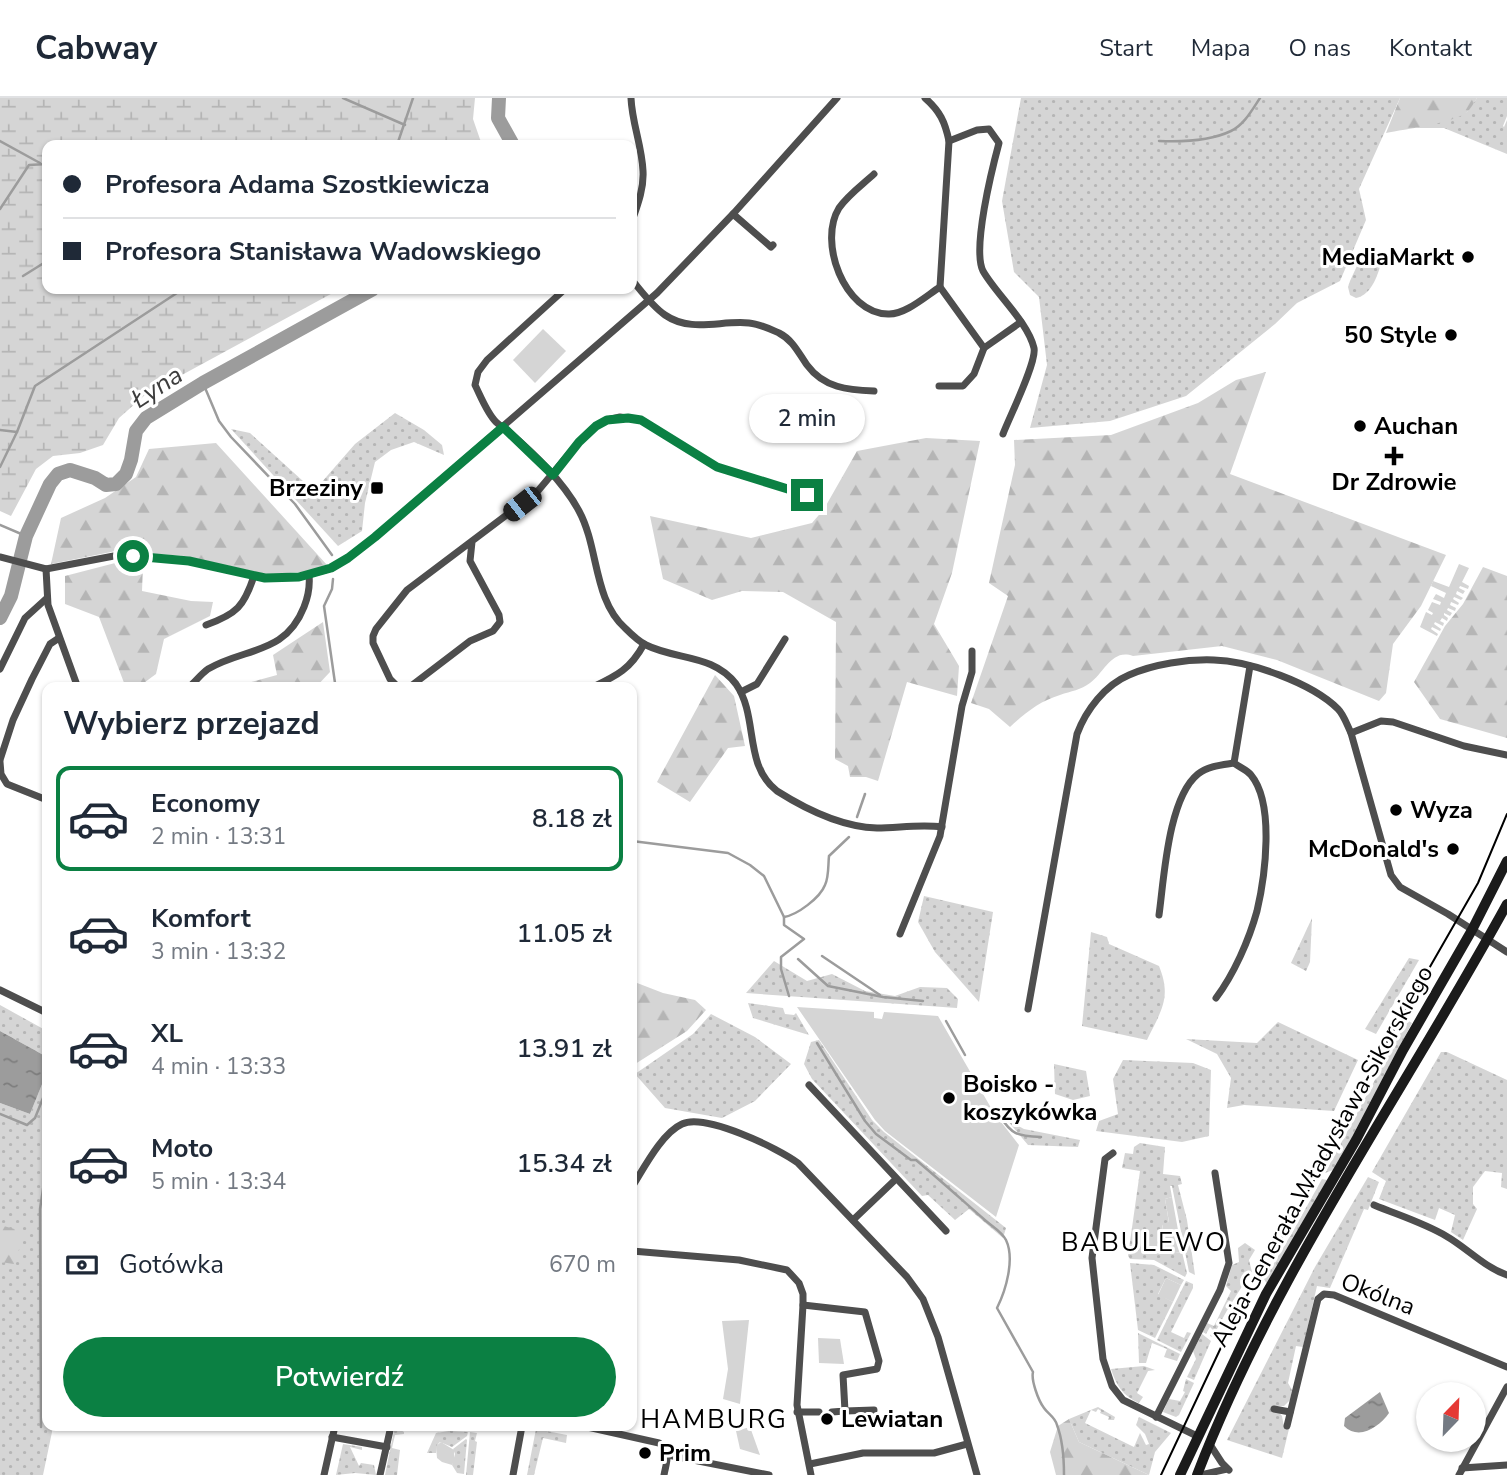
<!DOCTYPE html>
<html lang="pl">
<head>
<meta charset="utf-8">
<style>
  body { margin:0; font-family:"Nunito Sans",sans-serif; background:#f6f6f7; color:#1f2937; height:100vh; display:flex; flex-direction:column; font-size:26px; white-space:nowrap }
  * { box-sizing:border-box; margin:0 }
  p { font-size:23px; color:#747a83 }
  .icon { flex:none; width:38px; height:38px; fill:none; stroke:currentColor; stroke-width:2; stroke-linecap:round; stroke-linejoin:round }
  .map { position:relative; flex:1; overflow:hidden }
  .details { position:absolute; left:42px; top:584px; width:595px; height:749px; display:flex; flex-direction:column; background:#fff; border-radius:14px; box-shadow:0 2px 5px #0004 }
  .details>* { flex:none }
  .hud { position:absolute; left:42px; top:42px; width:595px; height:154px; border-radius:14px; box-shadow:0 2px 5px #0004; display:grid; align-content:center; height:154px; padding:0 21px; background:#fff }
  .needle { width:46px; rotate:23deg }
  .fabs { position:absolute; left:1416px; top:1284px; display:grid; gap:14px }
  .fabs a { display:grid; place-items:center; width:70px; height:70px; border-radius:50%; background:#fff; box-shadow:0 2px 5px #0004; font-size:35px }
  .end { position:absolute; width:32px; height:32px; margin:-16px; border:9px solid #0b8043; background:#fff; box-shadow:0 0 0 4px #fff }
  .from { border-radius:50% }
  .bubble { position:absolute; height:49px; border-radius:24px; background:#fff; box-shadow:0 2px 5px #0004; font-size:23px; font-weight:600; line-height:49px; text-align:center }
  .car { position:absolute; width:21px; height:42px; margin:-21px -10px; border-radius:9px; box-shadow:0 0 5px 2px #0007; background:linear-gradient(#222 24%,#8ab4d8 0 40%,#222 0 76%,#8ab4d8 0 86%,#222 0) }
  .hud b { display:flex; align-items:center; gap:24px; height:66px; font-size:26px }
  .hud b+b { border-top:2px solid #e0e1e3 }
  .hud i { width:18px; height:18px; background:#1f2937 }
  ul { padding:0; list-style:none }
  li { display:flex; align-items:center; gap:21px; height:105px; margin:0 14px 10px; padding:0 7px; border:4px solid transparent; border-radius:14px }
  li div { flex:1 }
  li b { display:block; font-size:26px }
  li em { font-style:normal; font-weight:600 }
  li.active { border-color:#0b8043 }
  li>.icon { width:63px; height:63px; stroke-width:1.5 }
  h2 { padding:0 21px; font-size:32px; line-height:84px }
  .pay { display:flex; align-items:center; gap:18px; height:77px; padding:0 21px; font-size:26px }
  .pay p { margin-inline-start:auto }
  .action { display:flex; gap:14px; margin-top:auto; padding:14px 21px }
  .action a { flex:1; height:80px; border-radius:42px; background:#0b8043; color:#fff; font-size:28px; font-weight:600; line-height:80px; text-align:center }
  header { display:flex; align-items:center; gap:42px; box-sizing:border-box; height:98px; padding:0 35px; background:#fff; border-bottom:2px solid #e0e1e3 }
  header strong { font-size:33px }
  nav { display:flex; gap:38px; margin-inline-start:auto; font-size:24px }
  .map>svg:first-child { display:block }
  .grass { fill:url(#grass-dots) }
  .forest { fill:url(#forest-firs) }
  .wetland { fill:url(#wetland-marsh) }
  .park { fill:#d5d5d5 }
  .water { fill:url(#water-ripples) }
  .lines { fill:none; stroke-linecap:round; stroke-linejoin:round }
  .stream { stroke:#9c9c9c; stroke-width:2.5 }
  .river { stroke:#9c9c9c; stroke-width:14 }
  .street { stroke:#4e4e4e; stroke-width:7 }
  .secondary { stroke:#1b1b1b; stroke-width:10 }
  .tram { stroke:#000; stroke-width:2 }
  .route { stroke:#0b8043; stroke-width:9 }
  .poi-dot { fill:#000; stroke:#fff; stroke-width:2.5 }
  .labels { text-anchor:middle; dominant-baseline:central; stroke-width:6; stroke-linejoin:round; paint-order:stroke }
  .poi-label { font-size:24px; font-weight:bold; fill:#000; stroke:#fff; text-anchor:start }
  .street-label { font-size:24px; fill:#000; stroke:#fff }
  .water-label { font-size:26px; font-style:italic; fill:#3d3d3d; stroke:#fff }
  .neighbourhood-label { font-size:26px; letter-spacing:2px; fill:#000; stroke:#fff }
</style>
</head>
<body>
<header>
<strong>Cabway</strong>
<nav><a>Start</a><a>Mapa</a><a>O nas</a><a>Kontakt</a></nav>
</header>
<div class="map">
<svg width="1507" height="1377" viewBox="0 0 1507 1377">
  <defs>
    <pattern id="grass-dots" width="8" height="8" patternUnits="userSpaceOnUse" patternTransform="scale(1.75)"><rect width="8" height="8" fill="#d5d5d5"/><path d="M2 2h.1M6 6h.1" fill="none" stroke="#b5b5b5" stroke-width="1.8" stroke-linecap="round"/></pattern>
    <pattern id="forest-firs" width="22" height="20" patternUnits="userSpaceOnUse" patternTransform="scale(1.75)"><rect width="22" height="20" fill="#d5d5d5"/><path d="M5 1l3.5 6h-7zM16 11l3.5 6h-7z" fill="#b5b5b5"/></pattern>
    <pattern id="wetland-marsh" width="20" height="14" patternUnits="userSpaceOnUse" patternTransform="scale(1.75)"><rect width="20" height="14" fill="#d5d5d5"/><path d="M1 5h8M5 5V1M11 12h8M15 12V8" fill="none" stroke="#b5b5b5"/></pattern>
    <pattern id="water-ripples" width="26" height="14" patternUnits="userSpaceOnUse" patternTransform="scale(1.75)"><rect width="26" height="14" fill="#9c9c9c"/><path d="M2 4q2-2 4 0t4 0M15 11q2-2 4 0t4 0" fill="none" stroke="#7d7d7d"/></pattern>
  </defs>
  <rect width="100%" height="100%" fill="#fff"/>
  <g class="grass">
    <path d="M1021 0H1400L1359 91 1366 122 1340 183 1297 205 1275 226 1186 298 1110 323 1030 330 1047 267 1039 199 1014 174 1002 103Z"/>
    <path d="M1477 0H1507V18L1503 28 1504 29 1507 22V56L1444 30H1415L1467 14Z"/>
    <path d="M1370 151 1378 153 1382 160C1379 175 1372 197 1356 200L1350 197 1348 189 1350 183 1363 155Z"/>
    <path d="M395 315 424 332 442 347 444 357 414 344 391 352 375 364 365 405 362 433 338 448 231 331 250 335 314 393 355 346Z"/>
    <path d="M924 798 993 814 979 904 935 854 918 824Z"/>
    <path d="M1312 820 1310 864 1306 873 1291 865Z"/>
    <path d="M1091 834 1107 839 1109 846 1159 868C1172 900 1161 913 1147 942L1082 928Z"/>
    <path d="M1409 860 1419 862 1376 936 1365 931Z"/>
    <path d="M774 863 807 883 832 876 865 893 895 898 920 889 947 890 958 901 957 910 746 895Z"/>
    <path d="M748 905 783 910 785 916 794 917 796 915 809 937 753 920Z"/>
    <path d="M0 907 47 933V959L0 933Z"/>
    <path d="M711 916 755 939 791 966 755 1003 722 1020 665 1010 635 976 693 936Z"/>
    <path d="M1407 922 1412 925 1344 1054 1333 1072 1325 1075Z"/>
    <path d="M1278 924 1358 962 1334 1013 1244 1007 1227 1010 1231 980 1217 956 1186 941 1257 945Z"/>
    <path d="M819 942 872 1022 884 1034 1006 1130 1003 1140 969 1111 955 1122 928 1097 922 1098 812 981 804 966 811 944Z"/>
    <path d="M1441 954H1447L1507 982V1091L1501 1089 1502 1075 1485 1073 1473 1089V1106L1477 1111 1463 1142 1451 1134 1455 1117 1439 1110 1435 1122 1379 1101 1386 1083 1372 1074Z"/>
    <path d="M1123 962 1193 965 1211 972 1209 1038 1182 1044 1096 1033 1099 1023 1118 1016 1113 981Z"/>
    <path d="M1054 966 1086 973 1090 998 1073 1002 1055 996Z"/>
    <path d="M47 974V1328H52V1334L43 1377H0V1005L30 1016Z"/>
    <path d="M1007 1022 1024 1031 1080 1042 1078 1049 1028 1047Z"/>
    <path d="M1140 1045 1165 1049 1163 1076 1180 1078 1182 1086 1178 1087 1187 1122 1195 1177 1189 1174 1172 1088H1170L1172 1099 1165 1101 1169 1125 1162 1127 1168 1156 1182 1154 1187 1175 1185 1179 1154 1162 1130 1161 1128 1158 1140 1073 1122 1070 1125 1055 1133 1056 1134 1049Z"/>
    <path d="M1368 1079 1379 1084 1368 1112 1364 1111 1330 1190 1317 1188 1303 1249 1296 1248 1288 1285 1292 1292 1290 1302 1284 1308H1274L1282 1318 1284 1329 1289 1331 1282 1360 1227 1342 1315 1169Z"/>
    <path d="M1322 1081 1327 1082 1267 1186 1264 1181 1292 1135Z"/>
    <path d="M1245 1145 1255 1152 1249 1162 1252 1174C1238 1194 1224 1216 1213 1239L1210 1238 1213 1232 1210 1229 1206 1236 1203 1234 1207 1225 1214 1228 1231 1193 1226 1188 1232 1167 1239 1164 1238 1150Z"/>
    <path d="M1130 1165 1154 1167 1184 1182 1181 1187 1166 1180 1158 1196 1173 1204 1155 1240 1138 1232Z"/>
    <path d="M1186 1183 1193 1186V1190L1171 1234 1184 1240 1187 1234 1191 1235 1181 1254 1157 1242Z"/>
    <path d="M1138 1235 1180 1256 1177 1263 1164 1259 1167 1251 1152 1245 1146 1265H1139Z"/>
    <path d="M1202 1236 1211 1243 1194 1282 1187 1279 1196 1261 1193 1253Z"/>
    <path d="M1144 1268 1155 1272 1148 1273 1137 1295 1143 1299 1139 1305C1123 1298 1116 1287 1111 1271Z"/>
    <path d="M1186 1281 1194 1285 1179 1317 1176 1319 1163 1314 1169 1301 1180 1303 1185 1294 1183 1293Z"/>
    <path d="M1098 1309 1115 1319 1114 1322H1108L1109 1319 1100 1315 1101 1313 1098 1311 1096 1314 1091 1312 1085 1325 1134 1349 1140 1335 1146 1347 1149 1346 1145 1336 1136 1327 1139 1319 1171 1335 1155 1354 1149 1377 1079 1344 1069 1321Z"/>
    <path d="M395 1328H400L399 1331 404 1334V1336L395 1337 392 1350 400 1352 397 1377H385Z"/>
    <path d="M536 1331 567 1337 566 1345 543 1340 534 1377H527Z"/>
    <path d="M449 1333 468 1334 467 1338 452 1349 440 1344 437 1347 436 1355H427L436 1335Z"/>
    <path d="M470 1334 477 1335 475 1343 477 1344 473 1377H466Z"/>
    <path d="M466 1341 467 1342 464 1376 457 1375 452 1367 455 1356 453 1351Z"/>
    <path d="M343 1346 362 1349V1352L350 1349 359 1368 361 1365 374 1367 376 1377 355 1375 336 1377Z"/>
  </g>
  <g class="forest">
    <path d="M1400 0H1477C1474 4 1471 11 1467 14 1452 26 1405 31 1386 35Z"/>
    <path d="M1266 274 1230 376 1446 457 1421 508 1393 546 1386 595 1379 603 1277 562 1222 548 1133 558C1112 550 1104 575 1090 585 1081 592 1071 593 1060 597 1040 603 1025 615 1010 629L989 611 971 605 1008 498 989 485 1015 367 1014 342 1111 337 1198 305 1236 282Z"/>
    <path d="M926 340 980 343 952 475 934 526 959 568 957 598 907 584 878 683 866 679H850L848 668 835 661 836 524 783 494 742 493 712 502 663 481 650 418 751 440 812 425 824 411 857 353Z"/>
    <path d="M216 345 327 467 308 474 265 476 185 458 116 453 51 466 61 420 105 400 136 379 149 351Z"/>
    <path d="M119 464 143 467 142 493 191 503 213 504 210 518 164 541 156 576 137 590H126L99 519 65 506V478Z"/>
    <path d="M1483 469 1507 478V640L1440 621 1414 584 1445 528 1463 506Z"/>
    <path d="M323 524 330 574 315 590H229L277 577 273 557Z"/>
    <path d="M715 577 734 598 745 648 728 650 690 704 657 684Z"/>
    <path d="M632 883 663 895 695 902 706 912 687 933 632 968Z"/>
    <path d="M0 1127 25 1134 14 1166 0 1164Z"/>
    <path d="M1069 1321 1079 1344 1149 1377H1056L1050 1354 1058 1328Z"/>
  </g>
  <path class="wetland" d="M0 0H475L473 21 482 47H47V191H340L145 297 119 320 103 347 80 355 53 358 36 371 11 418 0 413Z"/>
  <g class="park">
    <path d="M543 231 566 253 535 285 513 262Z"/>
    <path d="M1459 466 1469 470 1462 484 1469 488 1468 491 1460 488 1459 490 1465 493 1463 496 1457 493 1456 496 1463 500 1461 502 1454 499 1453 501 1459 505 1458 507 1451 504 1450 507 1456 510 1455 513 1448 510 1447 512 1452 515 1450 518 1444 515V517L1448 520 1447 523 1442 520 1440 523 1444 525 1443 528 1435 524 1434 526 1441 531 1440 533 1432 529 1431 531 1438 536 1437 538 1420 529 1426 514 1432 517 1433 515 1428 512 1432 504 1440 507 1441 504 1433 501 1436 496 1444 500 1446 495 1431 488 1433 483 1449 489Z"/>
    <path d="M797 909 874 914V920L882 921 884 914 938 918 994 1015 1019 1047 996 1119 885 1033 875 1022Z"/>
    <path d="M1172 1099 1182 1154 1168 1156 1162 1126 1169 1124 1165 1101Z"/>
    <path d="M1166 1180 1181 1187 1173 1204 1158 1197Z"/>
    <path d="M749 1222 740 1306 723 1301 728 1271 722 1223Z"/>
    <path d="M818 1240 840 1241 844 1266 819 1265Z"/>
    <path d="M750 1329 760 1357 740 1351 736 1333Z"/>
    <path d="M441 1344 454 1352V1363L452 1367 442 1364 437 1360 436 1348Z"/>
  </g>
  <g class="water">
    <path d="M0 933 47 959V974L30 1016 0 1005Z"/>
    <path d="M1380 1294 1389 1315C1379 1329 1359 1343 1344 1328L1345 1320Z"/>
  </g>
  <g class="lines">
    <g class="stream">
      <path d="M343 0 405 27"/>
      <path d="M0 43 40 65"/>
      <path d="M1159 43C1181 44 1210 43 1231 33 1244 27 1252 12 1260 0"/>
      <path d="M397 47 413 0"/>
      <path d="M0 111 29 67 47 66"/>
      <path d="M23 178 47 163"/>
      <path d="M203 285 219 323 231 339 295 406 332 457"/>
      <path d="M0 332 17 334 35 288 183 191"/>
      <path d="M0 369 17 334"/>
      <path d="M0 427 26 438"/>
      <path d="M333 481 332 491 324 508 335 585 338 590"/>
      <path d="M857 719 865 696"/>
      <path d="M632 743 728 755 750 767 764 778 784 819V827L804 841 781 859V871L789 898"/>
      <path d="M784 819C797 817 820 800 825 787 829 779 828 767 829 758L849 739"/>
      <path d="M822 858 880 897"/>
      <path d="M798 861 828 888 883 899 923 903"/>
      <path d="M946 923 965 957"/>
      <path d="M817 945 865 1023 876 1036 911 1062H916C940 1082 963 1103 986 1123 993 1129 1002 1134 1006 1142 1015 1161 1006 1192 997 1210L1033 1274C1031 1282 1038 1302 1044 1310 1048 1316 1055 1319 1057 1327 1063 1343 1064 1360 1064 1377"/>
      <path d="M0 1016 27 1027 35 1020 47 990"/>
      <path d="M999 1017C1012 1037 1017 1038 1041 1039"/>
      <path d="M41 1329 40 1111 47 1065"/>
    </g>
    <g class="river">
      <path d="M499 0 498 20 513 47"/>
      <path d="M0 520 11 498 26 438 50 386 58 376 70 372 95 380 106 387 116 386 126 376 131 362 136 333 146 320 203 285 373 191"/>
    </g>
    <g class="street">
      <path d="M631 0C632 25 642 48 643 73 644 90 638 106 632 123"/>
      <path d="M925 0C940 13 945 24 949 43L940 189 984 250 974 276 963 288H939"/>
      <path d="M949 43 977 32 989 31 999 45C992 71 972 151 983 173 996 196 1028 224 1034 250 1037 264 1009 320 1003 336"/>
      <path d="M874 76C862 87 848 97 839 110 818 144 844 215 888 216 905 217 926 198 940 189"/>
      <path d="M733 116 771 149 773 147"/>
      <path d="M632 182C642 194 652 208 665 217 691 235 721 222 749 225 760 226 770 231 779 235 793 242 799 256 807 267 824 290 848 292 874 293"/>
      <path d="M565 191 487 262 478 274 475 287C481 299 487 315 496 324 500 328 505 330 509 334 534 356 563 383 579 413 599 450 593 501 625 530 631 536 638 543 646 547 676 562 713 556 736 586 759 619 743 667 777 693 807 712 841 729 877 730 898 730 920 726 942 729"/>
      <path d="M984 250 1021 224"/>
      <path d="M472 444 470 463 499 517 500 524 493 533 470 543 411 588H397L390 581 373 545V538L376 531 407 492 537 394 579 344 596 328 607 322 620 319 641 322 717 369 807 397"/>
      <path d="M0 459 46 471 119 457 189 463 265 480 299 479 332 470 348 460 375 439 657 195 733 116 837 0"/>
      <path d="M46 471 48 507 78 590"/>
      <path d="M206 527C237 516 244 508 254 478"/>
      <path d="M0 571 25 520 47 500"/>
      <path d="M188 590C195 584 201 576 208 571 246 549 285 557 304 509 308 499 310 487 309 477"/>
      <path d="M591 590C616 578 630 572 644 546"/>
      <path d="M741 594 757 586 785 541"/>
      <path d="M1351 635 1391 777 1400 789 1448 816 1507 854"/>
      <path d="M0 662 13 622 32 581 50 546 59 540"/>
      <path d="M0 664 1 676 7 686 47 702"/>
      <path d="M1159 817C1164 781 1168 700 1198 676 1208 668 1221 667 1234 665"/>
      <path d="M900 836 940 738 962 608 972 574V553"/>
      <path d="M0 892 47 915"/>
      <path d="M1216 900C1234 876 1249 842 1257 813 1265 779 1275 706 1251 677 1247 672 1239 669 1234 665L1250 568"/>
      <path d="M1028 911 1077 636C1086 612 1105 587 1129 577 1154 566 1187 561 1214 562 1250 563 1312 585 1338 611 1344 617 1347 627 1351 635L1381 623 1393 624 1464 648 1507 657"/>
      <path d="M809 987 946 1133"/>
      <path d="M1113 1055 1105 1061 1092 1160 1103 1261 1112 1288 1123 1302 1197 1338"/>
      <path d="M632 1089C644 1070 662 1035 682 1026 705 1015 778 1050 798 1065L907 1179 923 1201 938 1239 977 1377"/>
      <path d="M1374 1107C1398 1117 1424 1125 1446 1138 1467 1150 1484 1169 1507 1177"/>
      <path d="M853 1122 896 1081"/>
      <path d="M632 1153 739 1162 787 1172 799 1185 803 1196V1207L797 1307 811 1377"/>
      <path d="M803 1207 865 1214 879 1263 877 1271 843 1277 845 1313 832 1314"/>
      <path d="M1274 1311 1290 1314"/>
      <path d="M845 1313 874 1312"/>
      <path d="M797 1314H819"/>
      <path d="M1156 1319 1220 1192 1229 1165 1215 1075"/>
      <path d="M583 1328 659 1345C672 1354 666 1365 664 1377"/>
      <path d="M1287 1328 1318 1201 1324 1196 1334 1197 1507 1269"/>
      <path d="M332 1339 387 1349"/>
      <path d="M1209 1345 1222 1365 1229 1372"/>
      <path d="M668 1357 769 1377"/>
      <path d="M810 1366 863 1355H934L967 1346"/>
      <path d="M1462 1370 1507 1367"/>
      <path d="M324 1377 335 1328"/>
      <path d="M380 1377 391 1328"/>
      <path d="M513 1377 522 1328"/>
      <path d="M1201 1377 1227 1371"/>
      <path d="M1459 1377 1507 1289"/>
    </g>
    <g class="secondary">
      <path d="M1180 1377 1266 1196 1356 1042 1403 952 1472 832 1507 763"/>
      <path d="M1197 1377C1275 1174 1403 996 1507 806"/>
    </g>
    <path class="tram" d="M1161 1377 1240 1209 1296 1116 1384 949 1478 785 1507 716"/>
  </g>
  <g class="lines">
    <path class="route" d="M133 458 189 463 265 480 299 479 331 470 348 460 375 439 503 329 553 377 579 344 596 328 607 322 628 320 641 322 717 369 807 397"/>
  </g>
  <g class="poi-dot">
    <circle cx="1468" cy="159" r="7"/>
    <circle cx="1451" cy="237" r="7"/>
    <circle cx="1360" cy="328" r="7"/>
    <path d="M1390.5 347.5h7v7h7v7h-7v7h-7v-7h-7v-7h7z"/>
    <rect x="370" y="383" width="14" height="14" rx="3.5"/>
    <circle cx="1396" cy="712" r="7"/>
    <circle cx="1453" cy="751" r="7"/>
    <circle cx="949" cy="1000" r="7"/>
    <circle cx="827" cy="1321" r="7"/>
    <circle cx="645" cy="1355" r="7"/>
  </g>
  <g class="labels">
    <g class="poi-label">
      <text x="1454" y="159" text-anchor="end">MediaMarkt</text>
      <text x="1437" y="237" text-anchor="end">50 Style</text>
      <text x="1374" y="328">Auchan</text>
      <text x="1394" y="384" text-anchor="middle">Dr Zdrowie</text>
      <text x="363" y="390" text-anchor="end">Brzeziny</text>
      <text x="1410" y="712">Wyza</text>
      <text x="1439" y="751" text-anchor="end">McDonald's</text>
      <text x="963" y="986">Boisko -<tspan x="963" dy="28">koszykówka</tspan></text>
      <text x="841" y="1321">Lewiatan</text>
      <text x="659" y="1355">Prim</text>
    </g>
    <g class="street-label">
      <text transform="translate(1322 1058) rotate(-61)">Aleja Generała Władysława Sikorskiego</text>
      <text transform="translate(1378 1196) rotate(21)">Okólna</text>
    </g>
    <g class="water-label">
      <text transform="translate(157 289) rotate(-33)">Łyna</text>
    </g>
    <g class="neighbourhood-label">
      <text x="1144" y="1144">BABULEWO</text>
      <text x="714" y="1321">HAMBURG</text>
    </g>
  </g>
</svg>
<div class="fabs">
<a><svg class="needle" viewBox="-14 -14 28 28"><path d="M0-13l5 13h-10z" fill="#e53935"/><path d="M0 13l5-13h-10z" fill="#747a83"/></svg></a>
</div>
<i class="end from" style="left:133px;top:458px"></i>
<i class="end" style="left:807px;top:397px"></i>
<div class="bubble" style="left:749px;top:296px;width:116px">2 min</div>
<i class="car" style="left:522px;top:406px;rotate:232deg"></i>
<div class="hud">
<b><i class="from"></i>Profesora Adama Szostkiewicza</b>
<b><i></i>Profesora Stanisława Wadowskiego</b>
</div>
<section class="details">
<h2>Wybierz przejazd</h2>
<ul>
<li class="active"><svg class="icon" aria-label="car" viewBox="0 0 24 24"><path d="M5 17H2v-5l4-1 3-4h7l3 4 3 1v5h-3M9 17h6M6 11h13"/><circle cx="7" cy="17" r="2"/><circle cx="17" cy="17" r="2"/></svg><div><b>Economy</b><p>2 min · 13:31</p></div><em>8.18 zł</em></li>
<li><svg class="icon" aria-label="car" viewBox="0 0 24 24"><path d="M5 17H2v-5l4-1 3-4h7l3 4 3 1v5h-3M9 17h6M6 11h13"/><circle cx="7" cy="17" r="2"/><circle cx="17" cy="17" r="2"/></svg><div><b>Komfort</b><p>3 min · 13:32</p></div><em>11.05 zł</em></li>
<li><svg class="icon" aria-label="car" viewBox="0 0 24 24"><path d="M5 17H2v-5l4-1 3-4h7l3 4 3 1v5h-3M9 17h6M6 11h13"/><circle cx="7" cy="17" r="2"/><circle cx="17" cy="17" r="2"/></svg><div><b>XL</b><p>4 min · 13:33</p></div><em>13.91 zł</em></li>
<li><svg class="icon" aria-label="car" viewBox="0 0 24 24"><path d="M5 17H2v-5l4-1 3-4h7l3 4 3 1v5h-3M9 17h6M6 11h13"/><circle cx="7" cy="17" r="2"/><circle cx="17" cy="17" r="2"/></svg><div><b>Moto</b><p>5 min · 13:34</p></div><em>15.34 zł</em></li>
</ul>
<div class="pay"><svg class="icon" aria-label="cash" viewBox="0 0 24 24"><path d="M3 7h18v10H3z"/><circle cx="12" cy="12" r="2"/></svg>Gotówka<p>670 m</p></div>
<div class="action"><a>Potwierdź</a></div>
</section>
</div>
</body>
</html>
